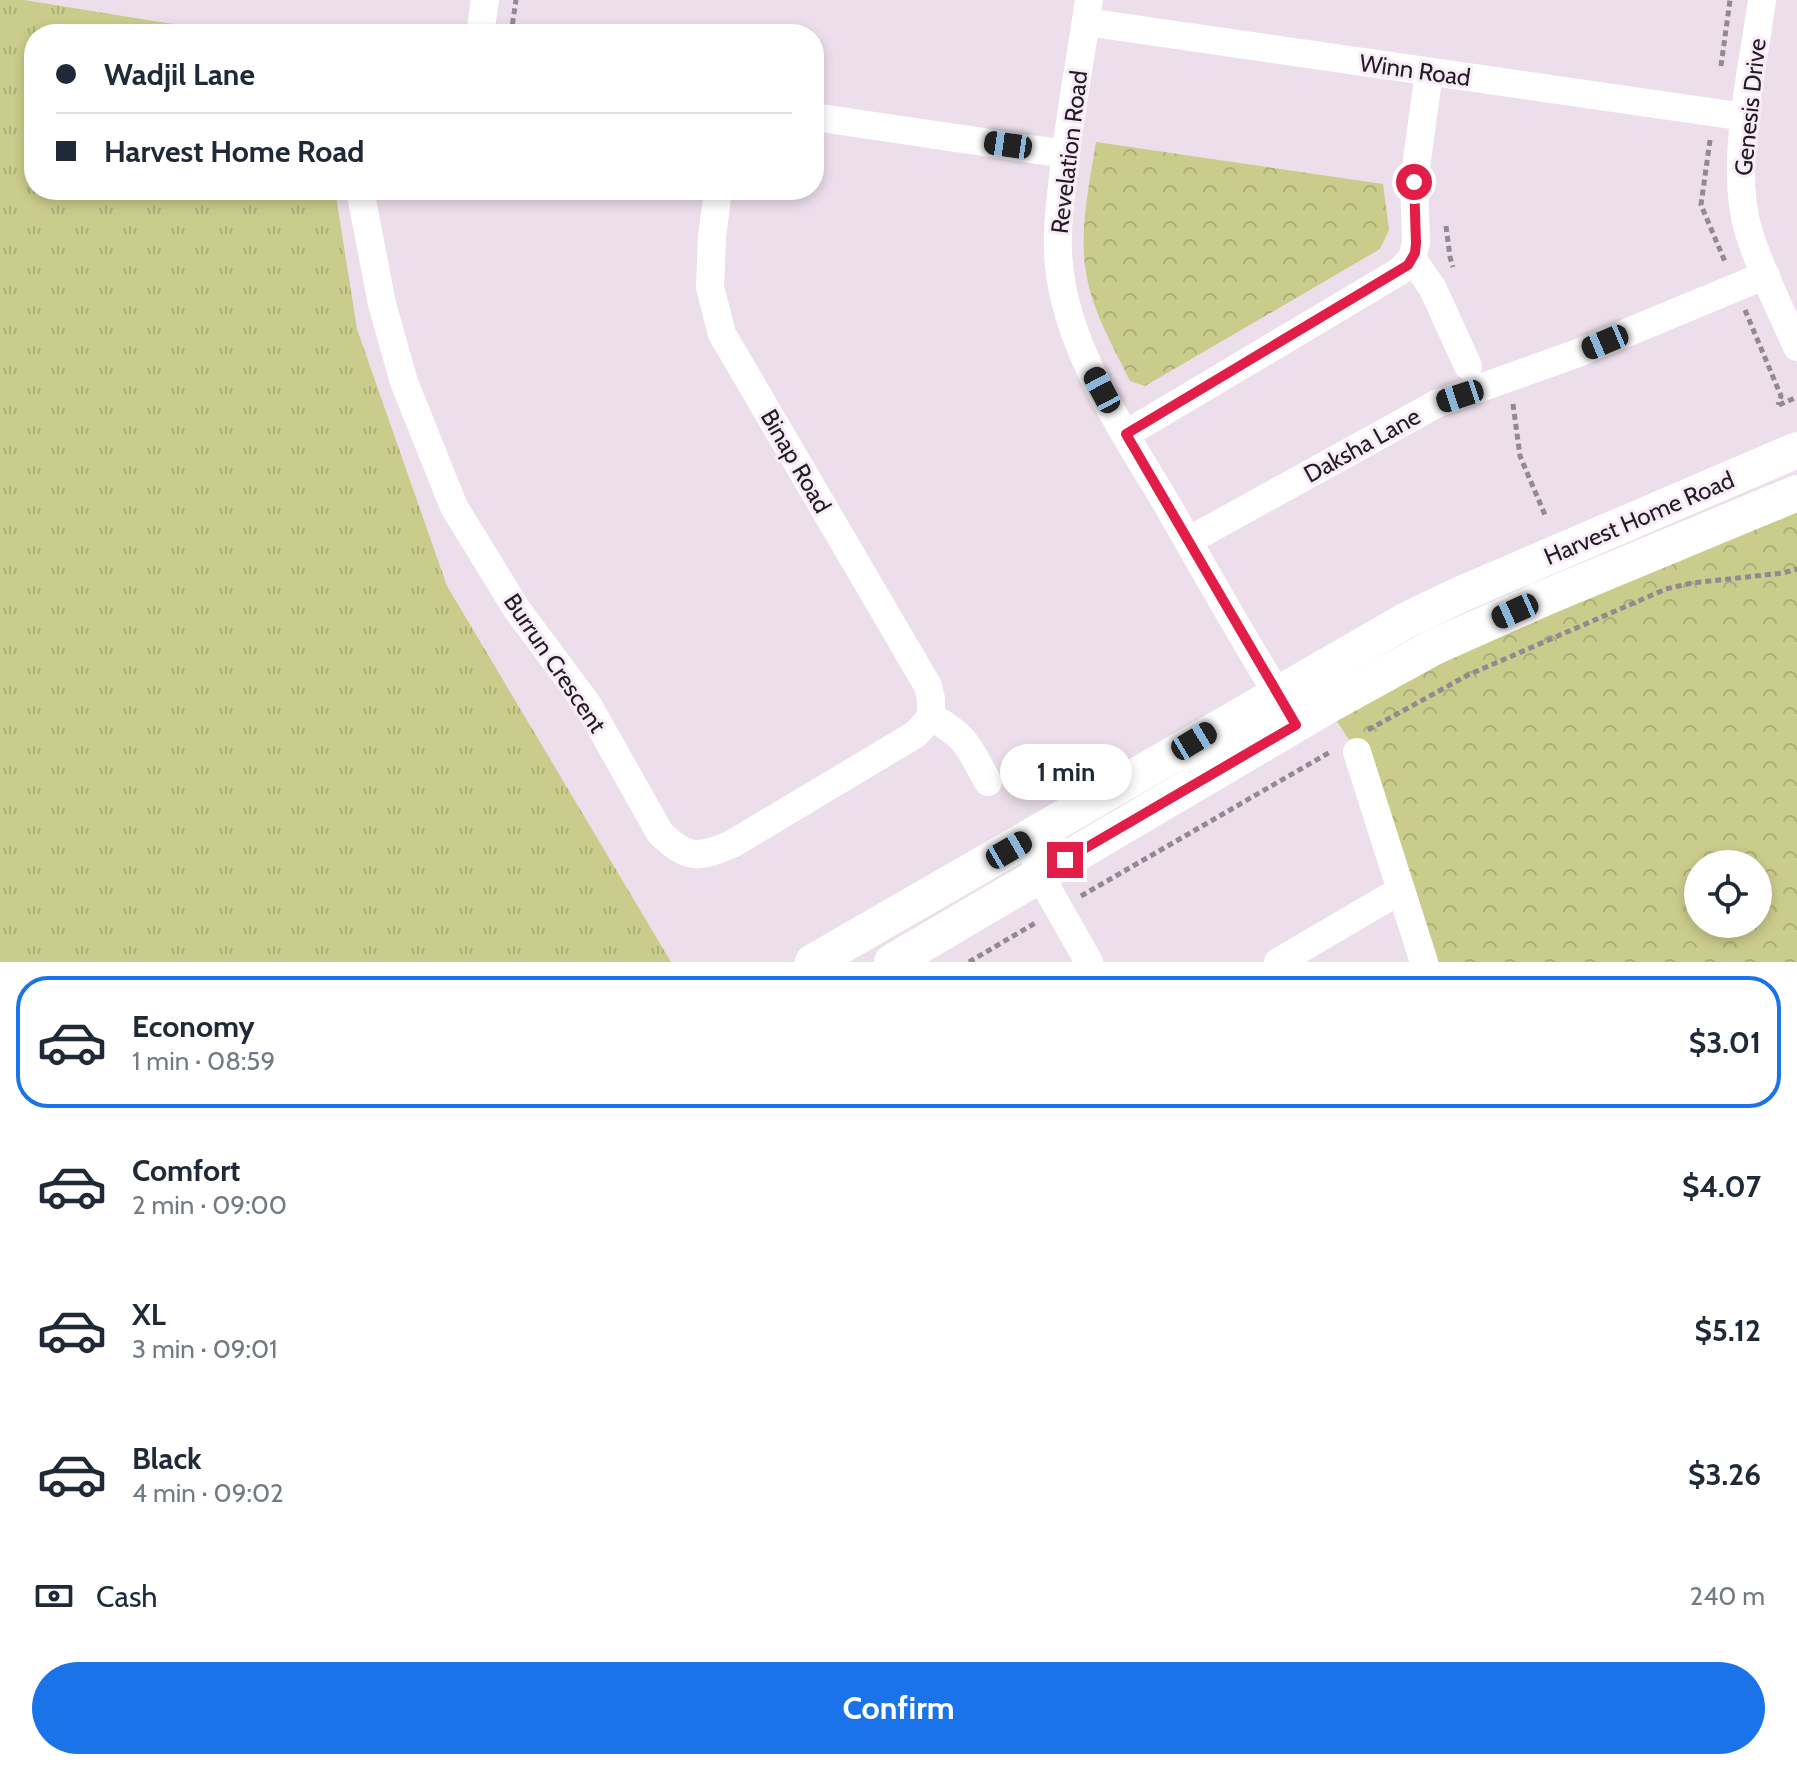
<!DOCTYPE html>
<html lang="en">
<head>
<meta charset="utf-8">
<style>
  body { margin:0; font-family:Cabin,sans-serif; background:#f2f2f3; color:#1f2937; height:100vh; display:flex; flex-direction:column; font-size:30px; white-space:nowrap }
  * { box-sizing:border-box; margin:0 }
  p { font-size:26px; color:#747a83 }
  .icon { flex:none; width:44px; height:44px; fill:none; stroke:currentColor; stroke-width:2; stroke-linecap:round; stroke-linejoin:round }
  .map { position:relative; height:962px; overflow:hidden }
  .drawer { display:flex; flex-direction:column; background:#fff; flex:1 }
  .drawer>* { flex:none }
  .guide { position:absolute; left:24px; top:24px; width:800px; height:176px; border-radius:32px; box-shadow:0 4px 12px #0003; display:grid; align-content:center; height:176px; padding:0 32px; background:#fff }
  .controls { position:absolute; left:1684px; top:850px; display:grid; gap:16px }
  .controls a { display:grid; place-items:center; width:88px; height:88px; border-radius:50%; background:#fff; box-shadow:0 4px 12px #0003; font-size:40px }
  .end { position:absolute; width:36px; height:36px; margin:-18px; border:10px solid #e11d48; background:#fff; box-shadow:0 0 0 4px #fff }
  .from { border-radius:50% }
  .bubble { position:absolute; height:56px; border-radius:28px; background:#fff; box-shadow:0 4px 12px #0003; font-size:26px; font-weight:700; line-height:56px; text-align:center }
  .car { position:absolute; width:24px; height:48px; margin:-24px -12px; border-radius:10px; box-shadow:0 0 6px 2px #0007; background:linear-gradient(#222 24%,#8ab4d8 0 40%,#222 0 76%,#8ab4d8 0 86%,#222 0) }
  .guide b { display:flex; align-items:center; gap:28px; height:76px; font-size:30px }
  .guide b+b { border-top:2px solid #e0e1e3 }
  .guide i { width:20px; height:20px; background:#1f2937 }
  ul { padding:14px 0 0; list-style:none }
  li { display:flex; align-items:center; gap:24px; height:132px; margin:0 16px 12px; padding:0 16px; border:4px solid transparent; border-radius:32px }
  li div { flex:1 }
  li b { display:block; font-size:30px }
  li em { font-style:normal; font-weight:700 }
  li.selected { border-color:#1a73e8 }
  li>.icon { width:72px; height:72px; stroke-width:1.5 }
  .pay { display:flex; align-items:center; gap:20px; height:88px; padding:0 32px; font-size:30px }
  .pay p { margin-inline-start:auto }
  .cta { display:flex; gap:16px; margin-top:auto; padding:16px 32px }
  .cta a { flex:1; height:92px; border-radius:48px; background:#1a73e8; color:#fff; font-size:32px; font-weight:700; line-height:92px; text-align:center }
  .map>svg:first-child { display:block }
  .grass { fill:url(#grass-tufts) }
  .park { fill:url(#park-crowns); fill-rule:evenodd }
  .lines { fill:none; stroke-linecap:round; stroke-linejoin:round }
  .path { stroke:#928992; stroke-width:5; stroke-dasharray:6 4; stroke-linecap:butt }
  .minor { stroke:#fff; stroke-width:28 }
  .tertiary { stroke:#fff; stroke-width:36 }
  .route { stroke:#e11d48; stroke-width:10 }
  .labels { text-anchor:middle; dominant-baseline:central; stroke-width:6; stroke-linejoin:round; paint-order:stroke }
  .street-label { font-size:24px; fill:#221d22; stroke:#f9ecf8 }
</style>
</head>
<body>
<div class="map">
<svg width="1797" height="962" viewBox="0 0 1797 962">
  <defs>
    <pattern id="grass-tufts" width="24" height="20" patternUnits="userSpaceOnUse" patternTransform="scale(2)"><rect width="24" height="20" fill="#c9cc8a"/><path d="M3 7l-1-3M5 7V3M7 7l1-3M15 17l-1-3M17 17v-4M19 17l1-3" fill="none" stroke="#acaf77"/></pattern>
    <pattern id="park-crowns" width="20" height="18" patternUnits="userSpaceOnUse" patternTransform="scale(2)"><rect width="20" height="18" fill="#c9cc8a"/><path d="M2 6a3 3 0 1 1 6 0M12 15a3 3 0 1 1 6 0" fill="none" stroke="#acaf77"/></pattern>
  </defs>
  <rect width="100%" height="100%" fill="#ecdfeb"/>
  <path class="grass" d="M0 0H24L234 34H34V190H335L357 329 447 586 671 962H0Z"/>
  <g class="park">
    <path d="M1096 142 1383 184 1389 230 1380 249 1145 386 1130 381C1114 348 1094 314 1087 278 1078 233 1089 187 1096 142Z"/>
    <path d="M1797 493V962H1424L1357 752 1327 706ZM1698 864H1758V924H1698Z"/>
  </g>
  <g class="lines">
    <g class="path">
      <path d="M443 34H445"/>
      <path d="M511 34 516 0"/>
      <path d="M1721 66 1730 0"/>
      <path d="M1710 140 1701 205 1726 264"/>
      <path d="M1446 226 1450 257 1453 267"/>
      <path d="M1745 310 1781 396 1778 405"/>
      <path d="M1513 404 1520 456 1545 515"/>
      <path d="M1779 405 1797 397"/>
      <path d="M1368 730 1468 675 1666 589 1692 583 1783 573 1797 569"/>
      <path d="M1081 896 1332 751"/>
      <path d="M969 962 1037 922"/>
    </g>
    <g class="minor">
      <path d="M1089 0C1080 62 1068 124 1062 186 1059 212 1056 239 1059 265 1067 351 1125 433 1168 506 1207 575 1246 644 1288 711"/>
      <path d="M1762 0C1753 70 1728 165 1749 233 1761 272 1781 310 1797 347"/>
      <path d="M1086 22 1745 117"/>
      <path d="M480 34 485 0"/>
      <path d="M1429 72 1414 182 1416 243 1412 258 1433 289 1468 366"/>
      <path d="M814 117 1065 154"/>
      <path d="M360 190 382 304 404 382 454 507 516 608 588 705 660 833C687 859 698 859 732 844L916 734 931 717"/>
      <path d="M718 190 712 237 710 287 722 334 928 686 931 699V717"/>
      <path d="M1126 434 1400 271 1412 258"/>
      <path d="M1188 541 1438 403 1578 353 1766 275"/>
      <path d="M931 717C967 736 969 748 988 782"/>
      <path d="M1357 752 1401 890"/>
      <path d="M1035 859 1039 874 1089 962"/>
      <path d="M1278 962 1401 890 1424 962"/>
    </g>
    <g class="tertiary">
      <path d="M813 962 1405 621 1459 595 1797 450"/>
      <path d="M892 962 1327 706 1434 647 1542 599 1797 493"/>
    </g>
  </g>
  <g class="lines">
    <path class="route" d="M1065 860 1296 725 1126 434 1408 265 1415 253 1416 243 1414 182"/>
  </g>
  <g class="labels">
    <g class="street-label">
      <text transform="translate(1415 70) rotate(8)">Winn Road</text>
      <text transform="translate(1750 107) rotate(-84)">Genesis Drive</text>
      <text transform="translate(1069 152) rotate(-83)">Revelation Road</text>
      <text transform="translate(1362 445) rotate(-29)">Daksha Lane</text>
      <text transform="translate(796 461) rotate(60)">Binap Road</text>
      <text transform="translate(1639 518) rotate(-23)">Harvest Home Road</text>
      <text transform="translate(555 663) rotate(56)">Burrun Crescent</text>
    </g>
  </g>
</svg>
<div class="controls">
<a><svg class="icon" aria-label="locate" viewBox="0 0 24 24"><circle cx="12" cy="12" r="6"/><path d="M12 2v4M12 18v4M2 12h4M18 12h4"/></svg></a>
</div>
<i class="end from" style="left:1414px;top:182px"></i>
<i class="end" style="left:1065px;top:860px"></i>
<div class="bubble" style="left:1000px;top:744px;width:132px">1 min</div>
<i class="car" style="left:1008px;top:145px;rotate:278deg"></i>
<i class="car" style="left:1605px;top:342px;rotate:247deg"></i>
<i class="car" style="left:1102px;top:390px;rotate:332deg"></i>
<i class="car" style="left:1460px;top:396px;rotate:252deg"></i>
<i class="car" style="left:1515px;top:611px;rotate:246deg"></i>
<i class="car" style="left:1194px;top:741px;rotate:59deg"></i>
<i class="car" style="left:1009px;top:850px;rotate:60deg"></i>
<div class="guide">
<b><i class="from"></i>Wadjil Lane</b>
<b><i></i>Harvest Home Road</b>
</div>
</div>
<section class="drawer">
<ul>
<li class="selected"><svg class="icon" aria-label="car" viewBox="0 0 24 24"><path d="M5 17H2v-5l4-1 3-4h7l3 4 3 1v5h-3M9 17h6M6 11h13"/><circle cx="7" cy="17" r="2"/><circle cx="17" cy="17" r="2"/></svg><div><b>Economy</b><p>1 min · 08:59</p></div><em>$3.01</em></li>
<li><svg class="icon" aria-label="car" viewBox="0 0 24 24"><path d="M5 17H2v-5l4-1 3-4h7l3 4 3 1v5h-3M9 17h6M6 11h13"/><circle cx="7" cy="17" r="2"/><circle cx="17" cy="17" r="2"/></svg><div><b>Comfort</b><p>2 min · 09:00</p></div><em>$4.07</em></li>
<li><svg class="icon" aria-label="car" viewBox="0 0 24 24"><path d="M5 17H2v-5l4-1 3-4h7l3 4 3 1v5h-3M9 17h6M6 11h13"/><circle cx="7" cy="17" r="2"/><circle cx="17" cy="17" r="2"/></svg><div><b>XL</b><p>3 min · 09:01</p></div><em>$5.12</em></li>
<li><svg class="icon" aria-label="car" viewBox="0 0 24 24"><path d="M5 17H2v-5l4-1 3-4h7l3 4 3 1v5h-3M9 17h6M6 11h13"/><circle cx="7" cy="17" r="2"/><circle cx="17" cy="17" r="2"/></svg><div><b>Black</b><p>4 min · 09:02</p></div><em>$3.26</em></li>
</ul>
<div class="pay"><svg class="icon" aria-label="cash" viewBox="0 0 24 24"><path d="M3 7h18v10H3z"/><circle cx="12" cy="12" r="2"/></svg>Cash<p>240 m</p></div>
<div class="cta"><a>Confirm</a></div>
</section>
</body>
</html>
